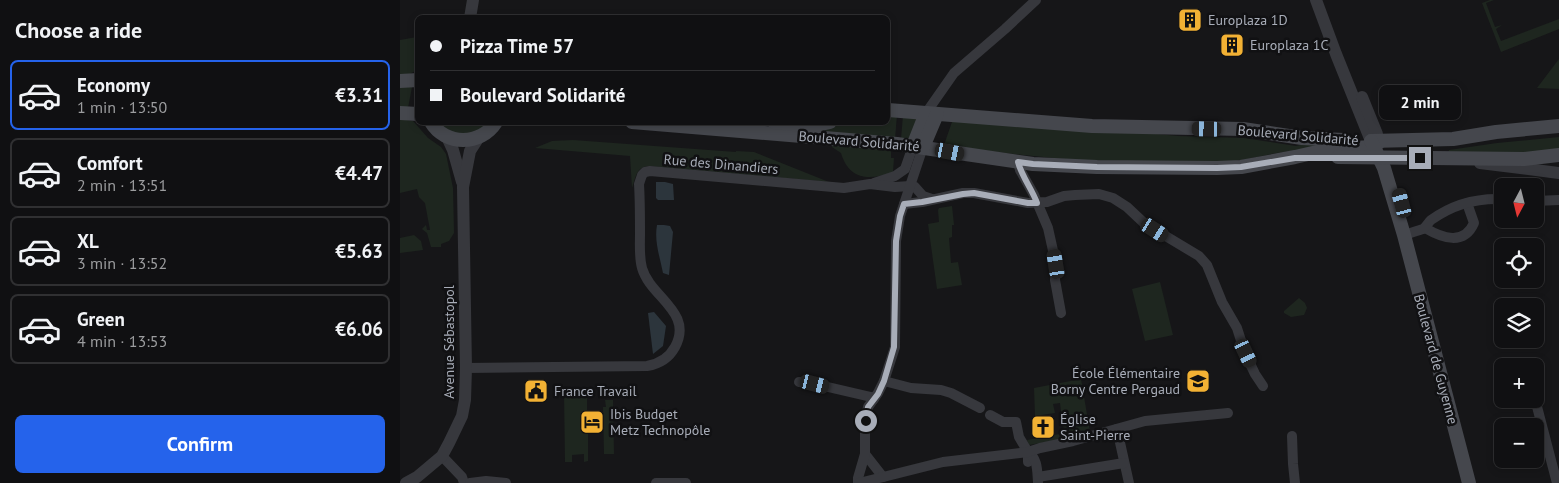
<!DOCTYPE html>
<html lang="en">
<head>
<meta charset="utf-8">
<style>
  body { margin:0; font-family:"PT Sans",sans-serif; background:#19191b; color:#f1f3f6; height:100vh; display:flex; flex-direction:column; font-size:19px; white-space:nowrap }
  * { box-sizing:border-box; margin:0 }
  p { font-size:16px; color:#9c9d9f }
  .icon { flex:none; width:28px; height:28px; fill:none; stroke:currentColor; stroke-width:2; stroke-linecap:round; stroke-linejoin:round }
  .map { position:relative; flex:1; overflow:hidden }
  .sheet { display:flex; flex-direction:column; background:#101012; width:400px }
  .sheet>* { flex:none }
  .top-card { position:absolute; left:15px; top:15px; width:475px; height:110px; border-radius:8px; box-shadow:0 2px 8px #0003,0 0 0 1px #303032; display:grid; align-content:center; height:110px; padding:0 15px; background:#101012 }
  .needle { width:32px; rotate:187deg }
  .buttons { position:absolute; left:1094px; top:178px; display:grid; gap:10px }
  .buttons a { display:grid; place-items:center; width:50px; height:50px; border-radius:8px; background:#101012; box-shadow:0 2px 8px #0003,0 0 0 1px #303032; font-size:25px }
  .end { position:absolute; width:22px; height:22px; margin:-11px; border:6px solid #a8adb8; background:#111; box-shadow:0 0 0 2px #111 }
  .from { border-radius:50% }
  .bubble { position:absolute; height:35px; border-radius:8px; background:#101012; box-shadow:0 2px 8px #0003,0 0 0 1px #303032; font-size:16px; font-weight:700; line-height:35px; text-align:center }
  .car { position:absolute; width:15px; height:30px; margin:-15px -8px; border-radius:6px; box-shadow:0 0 4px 1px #0007; background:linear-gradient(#222 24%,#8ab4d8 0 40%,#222 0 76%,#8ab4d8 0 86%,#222 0) }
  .top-card b { display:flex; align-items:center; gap:18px; height:48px; font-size:19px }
  .top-card b+b { border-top:1px solid #303032 }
  .top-card i { width:12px; height:12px; background:#f1f3f6 }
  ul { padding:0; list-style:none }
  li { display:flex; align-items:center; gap:15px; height:70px; margin:0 10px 8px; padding:0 5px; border:2px solid #303032; border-radius:8px }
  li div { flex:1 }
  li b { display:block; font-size:19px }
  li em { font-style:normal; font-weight:700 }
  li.selected { border-color:#2563eb }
  li>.icon { width:45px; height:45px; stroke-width:1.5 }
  h2 { padding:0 15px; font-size:22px; line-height:60px }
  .action { display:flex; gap:10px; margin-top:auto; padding:10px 15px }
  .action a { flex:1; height:58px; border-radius:8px; background:#2563eb; color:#fff; font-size:20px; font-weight:700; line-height:58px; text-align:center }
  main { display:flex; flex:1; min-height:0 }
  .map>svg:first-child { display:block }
  .green { fill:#1e261f }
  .water { fill:#2c353c }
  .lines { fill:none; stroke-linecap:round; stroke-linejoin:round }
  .minor { stroke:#37383d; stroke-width:10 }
  .tertiary { stroke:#37383d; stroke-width:12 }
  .secondary { stroke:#45474d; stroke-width:14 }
  .route { stroke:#a8adb8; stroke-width:6 }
  .labels { text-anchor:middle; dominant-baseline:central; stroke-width:5; stroke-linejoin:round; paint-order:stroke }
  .poi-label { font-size:14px; fill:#a8adb8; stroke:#111113; text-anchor:start }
  .street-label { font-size:14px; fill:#a8adb8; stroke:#111113 }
</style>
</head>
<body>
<main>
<section class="sheet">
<h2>Choose a ride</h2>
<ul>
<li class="selected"><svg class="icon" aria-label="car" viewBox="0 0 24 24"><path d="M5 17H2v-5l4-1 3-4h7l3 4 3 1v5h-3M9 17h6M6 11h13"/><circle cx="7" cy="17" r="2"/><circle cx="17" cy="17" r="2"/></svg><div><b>Economy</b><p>1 min · 13:50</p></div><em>€3.31</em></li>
<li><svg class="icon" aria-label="car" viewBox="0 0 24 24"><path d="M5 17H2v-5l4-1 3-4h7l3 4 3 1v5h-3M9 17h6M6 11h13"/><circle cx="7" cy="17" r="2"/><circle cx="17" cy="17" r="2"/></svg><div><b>Comfort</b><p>2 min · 13:51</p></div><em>€4.47</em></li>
<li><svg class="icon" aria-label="car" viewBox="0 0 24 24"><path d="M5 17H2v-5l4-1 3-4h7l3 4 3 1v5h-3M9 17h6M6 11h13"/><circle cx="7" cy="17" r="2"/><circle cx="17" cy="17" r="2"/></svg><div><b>XL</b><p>3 min · 13:52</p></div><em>€5.63</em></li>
<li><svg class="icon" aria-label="car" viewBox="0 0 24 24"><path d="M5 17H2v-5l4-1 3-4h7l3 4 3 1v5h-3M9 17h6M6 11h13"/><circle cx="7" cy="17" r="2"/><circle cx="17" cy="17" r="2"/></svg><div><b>Green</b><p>4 min · 13:53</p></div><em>€6.06</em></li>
</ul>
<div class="action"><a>Confirm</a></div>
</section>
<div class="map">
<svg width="1159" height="483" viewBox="0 0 1159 483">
  <rect width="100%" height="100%" fill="#161618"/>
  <g class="green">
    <path d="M1090 0H1094L1086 3 1095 27 1102 25 1096 29 1101 41 1159 19V29L1101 52 1082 3Z"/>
    <path d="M17 37V70L6 76H0V40Z"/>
    <path d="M1159 59V89L1137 88Z"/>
    <path d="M0 85 12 87 8 108 0 107Z"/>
    <path d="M488 114 497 115 495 139 414 130 430 128 446 123 488 122Z"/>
    <path d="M503 115 517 118 511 139H501Z"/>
    <path d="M0 119 13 121 28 138 41 147 46 154 53 188 54 233 49 241 41 244V247H31L27 233 22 229 26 225 27 230H30L25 203 19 197 17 189 0 193Z"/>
    <path d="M553 119 734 132 778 136 844 138 896 146 910 143 930 146C915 148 899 149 884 152 862 155 840 162 817 163 725 166 634 158 544 145Z"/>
    <path d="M38 123H88C80 132 63 138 51 132 47 129 42 126 38 123Z"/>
    <path d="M1159 137V149L1123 154 1048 153 1049 150 1097 143Z"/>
    <path d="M173 140 336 152V151L354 152 429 182 249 166C236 167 236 177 232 188L230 156 135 148 152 141Z"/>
    <path d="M432 145 491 150V158H494L493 172C469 181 449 180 441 153L432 147Z"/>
    <path d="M552 206 554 225H552V237L549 238 551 263 558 262 562 285 537 289 528 224 539 222 538 210 539 208Z"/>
    <path d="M14 235 21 241 23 250 0 253V238Z"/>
    <path d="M760 282 773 335 745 341 732 289Z"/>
    <path d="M899 298 905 303 907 308 904 315 891 317 884 313V311Z"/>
    <path d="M681 379 690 432 669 438 629 445 627 440 665 433 663 426 665 423 662 420 660 403 653 404 655 413 635 416 634 388Z"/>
    <path d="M164 392H192V394L187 395V418L180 419V428H188V461L184 462V454L172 455V462H165Z"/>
    <path d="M205 400H213L214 454H204L203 407H206Z"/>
  </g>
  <g class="water">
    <path d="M256 182H265L273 184 274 200H258L256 198Z"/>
    <path d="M257 225H264L270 226 273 232 269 275 263 273C260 257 254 242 257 225Z"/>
    <path d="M254 312 266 326 263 346 253 354 248 313Z"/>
  </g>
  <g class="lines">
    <g class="minor">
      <path d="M526 113 554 73 605 29 636 0"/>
      <path d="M618 162 620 170 634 195 648 228 656 264 655 280 661 313"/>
      <path d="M474 183 495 176 505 169 513 146"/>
      <path d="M510 186 515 187 523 196 532 199"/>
      <path d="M1135 201 1159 200"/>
      <path d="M504 204 522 202 563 193H574L628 203 647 202 664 196 675 195 699 194 713 198 727 207 744 223 799 256 807 265 822 302 837 328 845 353 855 374 863 386"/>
      <path d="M1025 228C1042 238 1064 246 1074 223L1067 203"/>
      <path d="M1004 235C1010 233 1017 231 1023 229 1026 227 1028 223 1031 220 1053 204 1076 198 1102 199"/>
      <path d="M66 368 247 366C259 364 269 358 275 347 294 312 250 297 242 268 239 257 240 245 240 234 240 217 240 200 239 184L242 175 245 172 250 171 444 188 470 184 495 187 510 186"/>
      <path d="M484 381 511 388 541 390 551 393 580 408"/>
      <path d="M399 382 415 384 471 397 474 399"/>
      <path d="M1135 399 1157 483"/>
      <path d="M590 415 603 422H616L619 437 628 452V462"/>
      <path d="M717 429 729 483"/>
      <path d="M892 436 893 464 895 483"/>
      <path d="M628 452C638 459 637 470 638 482"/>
      <path d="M465 454 483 477"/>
      <path d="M42 456 62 477 64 483"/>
      <path d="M638 477 724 463"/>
      <path d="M70 483 86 481 106 483"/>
      <path d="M256 483H286"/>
      <path d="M458 483V478L465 454V421L468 407 478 393 484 381 495 347 496 241 500 216 523 147"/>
      <path d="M459 483 543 462 628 452 640 448 673 441 745 421 828 413"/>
    </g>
    <g class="tertiary">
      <path d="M916 0 936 54 971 141"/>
      <path d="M70 18 73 0"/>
      <path d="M962 97 977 134"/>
      <path d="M47 137 53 150 62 182"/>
      <path d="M1080 163 1159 173"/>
      <path d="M6 483 17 477 42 456 49 443 62 416 65 400 66 368 63 187 70 151 79 137"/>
    </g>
    <g class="secondary">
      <path d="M0 81 18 80"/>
      <path d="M488 110 692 126 843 129 902 138 944 140"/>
      <path d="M0 113 18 114"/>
      <path d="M31 122C45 146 81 146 96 122"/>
      <path d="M232 122 497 144 633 164 697 167 817 168 841 167 895 157 930 149 974 147 980 141"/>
      <path d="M374 122 412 126 430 122"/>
      <path d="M971 141 1053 139 1096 132 1159 126"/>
      <path d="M971 141 984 168 1004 235 1069 483"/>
      <path d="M513 146 526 113"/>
      <path d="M523 147 537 114"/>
      <path d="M938 157 1124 159 1159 155"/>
    </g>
  </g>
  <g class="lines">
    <path class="route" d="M466 421 468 407 478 394 484 381 494 347 496 241 500 216 504 204 522 202 563 194 574 193 628 203H637C632 189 622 177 618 162L633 164 697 167 817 168 841 167 895 158H1020"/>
  </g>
  <defs>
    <g id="building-square" transform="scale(1.25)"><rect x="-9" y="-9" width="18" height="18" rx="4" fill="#f2b134" stroke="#111113"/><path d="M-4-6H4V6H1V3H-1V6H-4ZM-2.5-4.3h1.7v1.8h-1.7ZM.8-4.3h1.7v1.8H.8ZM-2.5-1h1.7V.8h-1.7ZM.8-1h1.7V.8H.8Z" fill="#111"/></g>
    <g id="school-square" transform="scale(1.25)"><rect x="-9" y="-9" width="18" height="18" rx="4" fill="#f2b134" stroke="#111113"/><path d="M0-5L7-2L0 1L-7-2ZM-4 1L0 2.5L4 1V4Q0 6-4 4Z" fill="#111"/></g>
    <g id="civic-square" transform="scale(1.25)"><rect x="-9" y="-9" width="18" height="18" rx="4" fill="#f2b134" stroke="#111113"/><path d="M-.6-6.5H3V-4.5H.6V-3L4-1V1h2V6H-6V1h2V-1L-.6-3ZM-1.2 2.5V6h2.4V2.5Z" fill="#111"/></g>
    <g id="hotel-square" transform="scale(1.25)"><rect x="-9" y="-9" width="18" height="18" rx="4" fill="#f2b134" stroke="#111113"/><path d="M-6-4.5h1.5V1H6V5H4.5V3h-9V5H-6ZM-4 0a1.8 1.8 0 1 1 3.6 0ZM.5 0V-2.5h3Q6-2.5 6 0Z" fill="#111"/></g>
    <g id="church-square" transform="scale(1.25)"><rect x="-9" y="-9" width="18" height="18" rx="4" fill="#f2b134" stroke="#111113"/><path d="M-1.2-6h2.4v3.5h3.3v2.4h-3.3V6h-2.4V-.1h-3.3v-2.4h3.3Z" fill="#111"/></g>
  </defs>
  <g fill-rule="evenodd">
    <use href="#building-square" x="790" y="20"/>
    <use href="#building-square" x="832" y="45"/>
    <use href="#school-square" x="798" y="381"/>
    <use href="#civic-square" x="136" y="391"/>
    <use href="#hotel-square" x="192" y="422"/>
    <use href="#church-square" x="643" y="427"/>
  </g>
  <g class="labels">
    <g class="poi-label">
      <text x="808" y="20">Europlaza 1D</text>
      <text x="850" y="45">Europlaza 1C</text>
      <text x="780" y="373" text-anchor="end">École Élémentaire<tspan x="780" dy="16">Borny Centre Pergaud</tspan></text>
      <text x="154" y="391">France Travail</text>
      <text x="210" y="414">Ibis Budget<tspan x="210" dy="16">Metz Technopôle</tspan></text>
      <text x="660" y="419">Église<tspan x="660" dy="16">Saint-Pierre</tspan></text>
    </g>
    <g class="street-label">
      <text transform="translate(898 135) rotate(5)">Boulevard Solidarité</text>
      <text transform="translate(459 141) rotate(5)">Boulevard Solidarité</text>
      <text transform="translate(321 164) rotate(5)">Rue des Dinandiers</text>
      <text transform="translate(49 342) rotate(-90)">Avenue Sébastopol</text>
      <text transform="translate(1036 359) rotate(75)">Boulevard de Guyenne</text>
    </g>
  </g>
</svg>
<div class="buttons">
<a><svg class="needle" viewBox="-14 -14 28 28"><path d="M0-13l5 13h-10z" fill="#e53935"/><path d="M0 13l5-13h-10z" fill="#9c9d9f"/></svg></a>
<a><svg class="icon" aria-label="locate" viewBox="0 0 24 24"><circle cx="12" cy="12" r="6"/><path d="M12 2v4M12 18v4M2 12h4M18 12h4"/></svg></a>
<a><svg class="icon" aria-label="layers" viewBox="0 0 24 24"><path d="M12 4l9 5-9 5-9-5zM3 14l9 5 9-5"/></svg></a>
<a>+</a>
<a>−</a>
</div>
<i class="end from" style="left:466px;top:421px"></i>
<i class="end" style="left:1020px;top:158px"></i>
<div class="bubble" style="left:979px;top:85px;width:82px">2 min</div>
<i class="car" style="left:807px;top:129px;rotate:271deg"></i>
<i class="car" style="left:550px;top:152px;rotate:101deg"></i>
<i class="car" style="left:1002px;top:203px;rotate:345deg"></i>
<i class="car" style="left:755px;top:230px;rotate:123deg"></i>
<i class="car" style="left:656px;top:264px;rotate:351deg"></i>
<i class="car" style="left:846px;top:353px;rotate:155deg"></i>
<i class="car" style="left:415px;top:384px;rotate:104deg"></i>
<div class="top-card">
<b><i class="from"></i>Pizza Time 57</b>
<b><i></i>Boulevard Solidarité</b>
</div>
</div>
</main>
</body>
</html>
